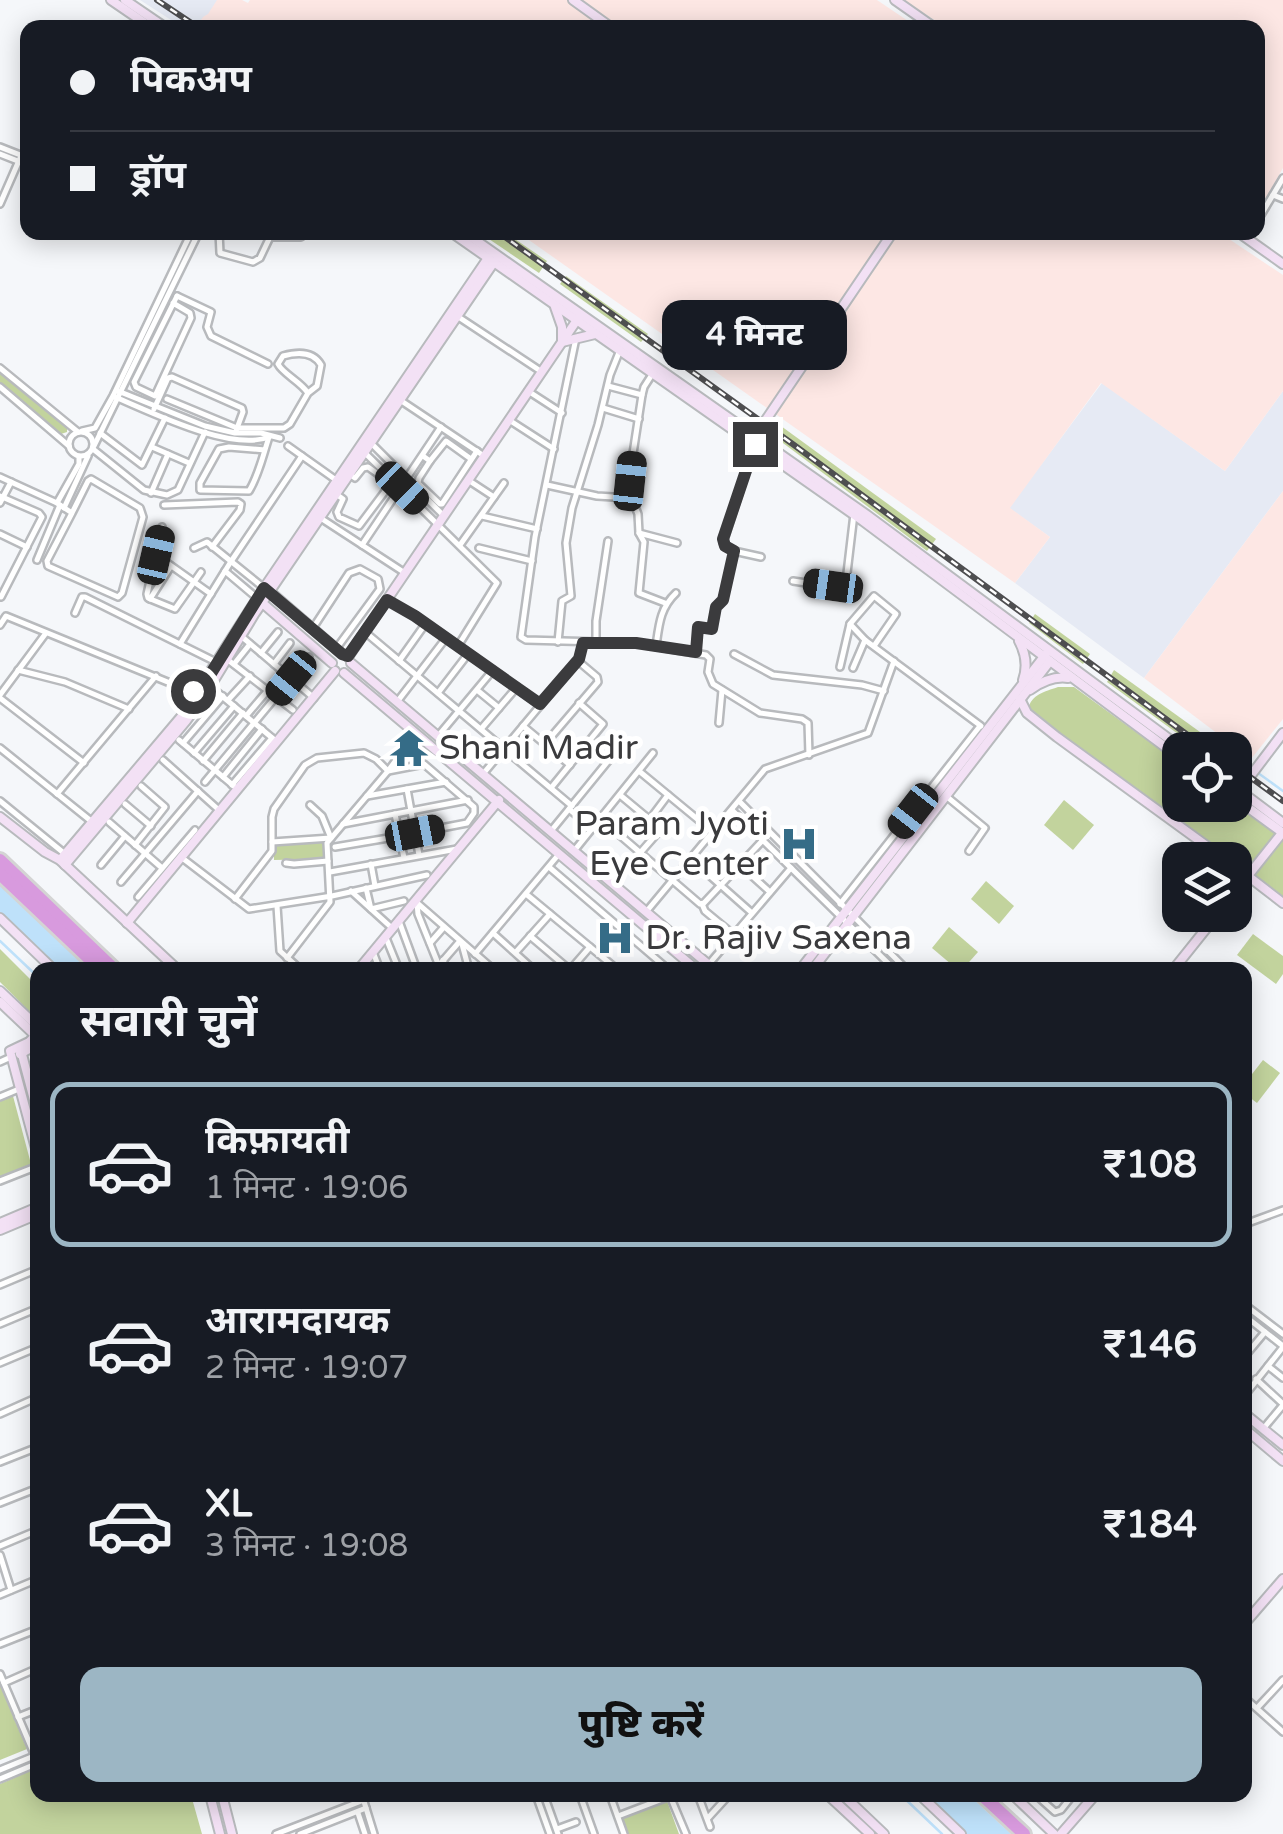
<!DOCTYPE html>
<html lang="hi">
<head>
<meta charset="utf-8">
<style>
  body { margin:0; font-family:"Varela Round","Noto Sans Devanagari",sans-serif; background:#242831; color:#f1f3f6; height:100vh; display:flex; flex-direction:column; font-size:38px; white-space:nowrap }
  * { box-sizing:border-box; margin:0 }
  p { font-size:32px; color:#9ea1a6 }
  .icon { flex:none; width:55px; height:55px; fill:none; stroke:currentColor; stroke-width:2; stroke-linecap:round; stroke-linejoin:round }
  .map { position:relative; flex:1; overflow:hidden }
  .drawer { position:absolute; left:30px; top:962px; width:1222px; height:840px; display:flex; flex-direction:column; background:#171b24; border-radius:20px; box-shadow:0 5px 25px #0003 }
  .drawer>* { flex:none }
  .guide { position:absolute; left:20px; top:20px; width:1245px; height:220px; border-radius:20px; box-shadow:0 5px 25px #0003; display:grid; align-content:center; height:220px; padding:0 50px; background:#171b24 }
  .controls { position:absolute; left:1162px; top:732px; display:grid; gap:20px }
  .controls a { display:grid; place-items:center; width:90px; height:90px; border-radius:20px; background:#171b24; box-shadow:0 5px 25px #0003; font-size:50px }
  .end { position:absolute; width:45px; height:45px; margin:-22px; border:12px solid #3b3b3d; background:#fff; box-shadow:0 0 0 5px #fff }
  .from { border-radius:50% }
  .bubble { position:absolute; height:70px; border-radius:20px; background:#171b24; box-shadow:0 5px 25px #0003; font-size:32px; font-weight:800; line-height:70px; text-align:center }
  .car { position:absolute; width:30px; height:60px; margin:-30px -15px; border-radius:12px; box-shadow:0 0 8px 2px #0007; background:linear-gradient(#222 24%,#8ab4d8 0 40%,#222 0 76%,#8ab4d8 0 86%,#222 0) }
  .guide b { display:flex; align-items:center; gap:35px; height:95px; font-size:38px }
  .guide b+b { border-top:2px solid #363941 }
  .guide i { width:25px; height:25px; background:#f1f3f6 }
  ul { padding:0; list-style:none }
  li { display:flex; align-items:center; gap:30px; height:165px; margin:0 20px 15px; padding:0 30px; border:5px solid transparent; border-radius:20px }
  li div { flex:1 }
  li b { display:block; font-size:38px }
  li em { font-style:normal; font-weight:800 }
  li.selected { border-color:#9cb6c4 }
  li>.icon { width:90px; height:90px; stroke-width:1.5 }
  h2 { padding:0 50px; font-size:45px; line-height:120px }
  .button { display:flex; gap:20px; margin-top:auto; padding:20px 50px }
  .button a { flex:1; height:115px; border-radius:20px; background:#9cb6c4; color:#111; font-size:40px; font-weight:800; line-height:115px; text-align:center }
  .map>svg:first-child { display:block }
  .built { fill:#e6eaf4 }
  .industrial { fill:#fde7e4 }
  .green { fill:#c2d39d }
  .water { fill:#bee1fa }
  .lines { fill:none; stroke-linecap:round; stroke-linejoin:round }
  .stream { stroke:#bee1fa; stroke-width:2.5 }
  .street-casing { stroke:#b8babd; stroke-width:10 }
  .secondary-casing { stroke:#b8babd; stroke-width:12 }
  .highway-casing { stroke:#d4d4d4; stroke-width:18 }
  .street { stroke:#fff; stroke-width:5 }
  .secondary { stroke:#f3e1f5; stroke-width:8 }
  .highway { stroke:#d89ade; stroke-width:12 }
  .rail-casing { stroke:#4e4e50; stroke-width:6 }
  .rail { stroke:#fff; stroke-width:2.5; stroke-dasharray:8; stroke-linecap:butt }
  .route { stroke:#3b3b3d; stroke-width:12 }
  .labels { text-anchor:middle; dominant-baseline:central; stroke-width:10; stroke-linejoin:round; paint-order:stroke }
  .poi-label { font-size:35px; fill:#3b3b3d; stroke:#fff; text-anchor:start }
</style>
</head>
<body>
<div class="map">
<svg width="1283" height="1834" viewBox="0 0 1283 1834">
  <rect width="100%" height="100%" fill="#f5f7fa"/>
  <g class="built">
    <path d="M140 0H219L208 18 197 28 182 27Z"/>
    <path d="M1102 383 1225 471 1283 391V491L1144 678 1015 583 1050 537 1009 508Z"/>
  </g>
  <g class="industrial">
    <path d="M217 0H242L248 3 250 0H877L917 27 196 28 203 17 208 14Z"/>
    <path d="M904 0H1283V168L1258 212V28L945 27Z"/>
    <path d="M519 233H1220L1283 275V391L1225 471 1101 383 1010 508 1050 537 1015 583Z"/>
    <path d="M1283 491V719L1251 759 1144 678Z"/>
  </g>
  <g class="green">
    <path d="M480 233H506L547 261 539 273Z"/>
    <path d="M566 276 648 334 641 342 560 284Z"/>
    <path d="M0 371 67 427V432L61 434 0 383Z"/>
    <path d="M770 418 936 539 927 551 763 428Z"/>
    <path d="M1035 614 1090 654 1083 664 1029 623Z"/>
    <path d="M1114 670 1225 750H1200L1107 682Z"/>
    <path d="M1058 687H1074L1180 764V805H1235L1283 839V898L1235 863V860H1231L1028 709C1032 694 1044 692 1058 687Z"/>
    <path d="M1064 800 1094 825 1073 850 1044 825Z"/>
    <path d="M323 842V859L274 860V843Z"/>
    <path d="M986 881 1014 906 999 924 971 899Z"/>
    <path d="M949 927 978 952 962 970H958L932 948Z"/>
    <path d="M1253 934 1283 956V974L1276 984 1237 955Z"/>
    <path d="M0 949 37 986V1019L0 982Z"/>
    <path d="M1263 1060 1280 1073 1257 1103 1245 1094V1083Z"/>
    <path d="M13 1096 31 1164 0 1178V1101Z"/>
    <path d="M0 1685 27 1749 0 1760Z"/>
    <path d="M37 1768 38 1795H191L202 1834H0V1784Z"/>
    <path d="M667 1801 679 1834H628L621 1817Z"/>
  </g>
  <g class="water">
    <path d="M0 869 105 970H61L0 912Z"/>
    <path d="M924 1795H969L1011 1834H965Z"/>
  </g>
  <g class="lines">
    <g class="stream">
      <path d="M1240 760 1283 791"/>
      <path d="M0 941 38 977"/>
      <path d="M901 1795 942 1834"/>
    </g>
    <g class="street-casing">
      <g id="street">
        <path d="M0 147 28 158"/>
        <path d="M0 154 28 165"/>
        <path d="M1273 195 1283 199"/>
        <path d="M0 204 21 156"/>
        <path d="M1258 220 1283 178"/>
        <path d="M219 232 220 253 253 262 260 258 270 237H301L307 232"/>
        <path d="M177 296 211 312 207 327 211 336 268 364"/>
        <path d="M173 303 190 313 191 318 155 396 136 387 134 382 177 296"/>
        <path d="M457 316 542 372"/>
        <path d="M576 338 535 537 521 637 526 640 636 643 706 655 710 659 708 672 713 684 760 713 802 719 808 723 809 755"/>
        <path d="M0 368 78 432"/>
        <path d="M653 373 644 387 642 395 632 460 630 494 638 514 639 533 644 542 639 593 665 603"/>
        <path d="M608 386 642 395"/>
        <path d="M0 387 69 446"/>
        <path d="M118 391 205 426 235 433H261L280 438"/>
        <path d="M528 391 562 413"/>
        <path d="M115 397C151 412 231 452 269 437"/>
        <path d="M167 399 237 428H284L290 424 308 393C300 381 283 374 278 364L283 356C297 352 313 351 321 365L317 386 308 393"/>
        <path d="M400 400 484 456"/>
        <path d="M603 408 639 419"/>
        <path d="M154 409 168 378 172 377 242 408 243 412 236 431"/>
        <path d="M509 420 554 449"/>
        <path d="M82 431 95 428 113 396 188 239V232"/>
        <circle cx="81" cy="444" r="12"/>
        <path d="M100 433 142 465 165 418"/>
        <path d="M371 443 443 515"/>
        <path d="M755 444 723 543 734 551 761 557"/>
        <path d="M94 446 199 232"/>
        <path d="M288 446 336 480"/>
        <path d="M152 447 189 463"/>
        <path d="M93 449 144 490 167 495 178 490 205 432"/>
        <path d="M265 450 229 447 219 449 200 483V490L249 491C259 475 263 455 269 437"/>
        <path d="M364 452 497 583 458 646"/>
        <path d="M423 456 430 461 446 441 471 459"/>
        <path d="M430 461 419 478 418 483 440 504H442L477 451"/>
        <path d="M0 477 57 503 72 513 88 481 91 479 140 508 143 517 122 593 118 597 48 566 47 561 72 513"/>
        <path d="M468 480 494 497"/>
        <path d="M547 485 597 496 630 498"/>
        <path d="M151 493 168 454"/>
        <path d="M336 494 343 499 337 512 339 517 359 526 389 486 388 481 368 467 363 468 355 478 349 474"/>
        <path d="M0 496 39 513 42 517 1 597"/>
        <path d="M0 503 11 482"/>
        <path d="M57 503 79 464V457"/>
        <path d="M164 505 238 502 241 504 240 510 212 547"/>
        <path d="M64 508 88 456"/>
        <path d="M482 516 537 529"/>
        <path d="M319 517 405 573"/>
        <path d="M162 527 147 594 148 598 175 609 201 572"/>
        <path d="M639 533 677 543"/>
        <path d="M0 534 27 547"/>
        <path d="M362 545 441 427"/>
        <path d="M460 545 504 483"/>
        <path d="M194 548 207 542 264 588"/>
        <path d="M479 548 532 561"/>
        <path d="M156 555 211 594"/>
        <path d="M37 560 60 505"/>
        <path d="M225 571 257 598"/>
        <path d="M793 581 833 587 842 583 847 573 854 514"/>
        <path d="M150 599 171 566"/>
        <path d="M387 600 415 616 540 705"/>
        <path d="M75 613 82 597H85L216 662"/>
        <path d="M850 624 865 640 981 726"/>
        <path d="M0 625 6 616 197 694"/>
        <path d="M313 628 349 573 360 569 378 579 380 589 336 649"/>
        <path d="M365 632 572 806"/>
        <path d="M241 636 314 698"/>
        <path d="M558 642 562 601 571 596 566 543 572 508 598 425 610 375 620 350"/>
        <path d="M596 643V621L608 541"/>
        <path d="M180 644 230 563 302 456"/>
        <path d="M656 646C659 625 660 608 676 593"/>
        <path d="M261 653 278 632"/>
        <path d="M696 653 699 627 711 629 716 607 723 600 734 551"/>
        <path d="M734 654 773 675 862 685 884 691"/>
        <path d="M228 660 293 710"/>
        <path d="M399 661 426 623"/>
        <path d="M234 664 250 644"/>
        <path d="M274 664 290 643"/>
        <path d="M840 667 850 624 874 596 896 614 874 646"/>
        <path d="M853 668 865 640"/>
        <path d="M18 670 65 682 129 709"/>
        <path d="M210 686 277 742"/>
        <path d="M477 690 499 708"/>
        <path d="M438 693 468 654"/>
        <path d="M0 695 46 633"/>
        <path d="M0 698 84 763"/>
        <path d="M228 700 250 676"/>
        <path d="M397 702 446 638"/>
        <path d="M246 716 268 690"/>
        <path d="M719 723 722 690"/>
        <path d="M523 726 570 765"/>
        <path d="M481 729 517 687"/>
        <path d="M438 736 493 670"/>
        <path d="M179 740 235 787"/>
        <path d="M183 743 223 696"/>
        <path d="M545 744 598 682 597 677 578 661"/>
        <path d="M0 748 91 821"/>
        <path d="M194 753 234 706"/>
        <path d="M163 760 220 811"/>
        <path d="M203 761 243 713"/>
        <path d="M639 771 713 832"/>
        <path d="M483 774 579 659 583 643"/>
        <path d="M223 777 262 729"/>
        <path d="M205 782 309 657"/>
        <path d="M232 785 272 738"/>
        <path d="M551 788 603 724 579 703"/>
        <path d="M407 789 419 855"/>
        <path d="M57 794 156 676"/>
        <path d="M620 795 661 829 640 853"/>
        <path d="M367 796 446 782"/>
        <path d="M946 796 985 828 969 851"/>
        <path d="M0 801 65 854"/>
        <path d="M740 802 907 970"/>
        <path d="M125 804 151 826"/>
        <path d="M569 809 593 829"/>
        <path d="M733 811 895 970"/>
        <path d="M395 814 404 858"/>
        <path d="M601 819 700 904 704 903 763 840"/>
        <path d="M650 819 668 795"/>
        <path d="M109 822 162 868"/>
        <path d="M343 824 468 800"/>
        <path d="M551 831 622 744"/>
        <path d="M272 842 331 838 322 816 310 805"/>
        <path d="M135 845 165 807 141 786"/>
        <path d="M335 847 400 836"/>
        <path d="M574 851 653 753"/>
        <path d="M181 857 249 909 332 896 427 875"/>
        <path d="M691 859 752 913"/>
        <path d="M286 863 294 864 328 861"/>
        <path d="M371 864 375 886"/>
        <path d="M101 865 125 836"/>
        <path d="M740 865 770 892"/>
        <path d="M549 867 669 970"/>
        <path d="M330 872 457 849"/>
        <path d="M121 882 198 791"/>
        <path d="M366 888 371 909 404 901"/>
        <path d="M351 891 393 929"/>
        <path d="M526 894 618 970"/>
        <path d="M138 897 195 830"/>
        <path d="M235 899 272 851V817L274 809 305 765 317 758 364 753 376 759 388 771 424 764 474 807V813L467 823 415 833"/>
        <path d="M416 902 494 970"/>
        <path d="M417 903 418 914 439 966"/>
        <path d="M702 904 705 911 734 935"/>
        <path d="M840 904 980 726"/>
        <path d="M277 906 280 951 301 970"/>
        <path d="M646 912 765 769 868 733 894 661"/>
        <path d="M399 921 417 970"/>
        <path d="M493 933 534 970"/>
        <path d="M530 936 570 970"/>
        <path d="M386 938 399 970"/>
        <path d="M430 943 444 927"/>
        <path d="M462 944 469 970"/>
        <path d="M373 952 380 970"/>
        <path d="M516 952 550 914"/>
        <path d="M475 954 559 854"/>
        <path d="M287 958 330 902 327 843 388 771 416 733"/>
        <path d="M443 960 447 970"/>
        <path d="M709 964 791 868"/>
        <path d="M435 970 460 941"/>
        <path d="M570 970 590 947"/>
        <path d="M0 1062 11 1057"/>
        <path d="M0 1097 19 1089"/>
        <path d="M0 1181 38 1166"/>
        <path d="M1245 1224 1283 1210"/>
        <path d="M0 1285 38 1269"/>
        <path d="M1245 1305 1283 1334"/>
        <path d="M1245 1316 1283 1346"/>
        <path d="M0 1324 38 1308"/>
        <path d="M1245 1356 1265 1332"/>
        <path d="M0 1363 38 1347"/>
        <path d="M1268 1366 1283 1378"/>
        <path d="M1256 1379 1283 1404"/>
        <path d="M1245 1395 1283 1347"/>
        <path d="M0 1414 38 1397"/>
        <path d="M1263 1429 1283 1405"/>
        <path d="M0 1462 38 1447"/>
        <path d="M0 1503 38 1488"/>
        <path d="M0 1546 38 1530"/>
        <path d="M0 1555 11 1590"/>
        <path d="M0 1595 38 1579"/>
        <path d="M0 1644 38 1629"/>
        <path d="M0 1674 35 1756"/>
        <path d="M4 1683 38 1668"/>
        <path d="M1245 1698 1283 1732"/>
        <path d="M1258 1707 1283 1680"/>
        <path d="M18 1717 38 1709"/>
        <path d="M0 1770 34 1756"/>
        <path d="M0 1779 38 1763"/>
        <path d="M362 1795 374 1834"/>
        <path d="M536 1795 550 1834"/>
        <path d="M544 1795 558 1834"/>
        <path d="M580 1795 594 1834"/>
        <path d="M610 1795 624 1834"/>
        <path d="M698 1795 710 1827"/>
        <path d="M1036 1795 1055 1812 1061 1810 1073 1795"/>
        <path d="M670 1796 686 1834"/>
        <path d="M358 1813 365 1834"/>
        <path d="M618 1816 673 1795"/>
        <path d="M708 1818 729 1795"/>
        <path d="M557 1829 576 1822"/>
        <path d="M276 1834 364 1800"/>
        <path d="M300 1834 366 1808"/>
      </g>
    </g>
    <g class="secondary-casing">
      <g id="secondary">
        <path d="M111 0 152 28"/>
        <path d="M125 0 166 28"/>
        <path d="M573 0 612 28"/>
        <path d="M895 0 935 28"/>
        <path d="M451 232 863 521 1180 758"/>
        <path d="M464 232 867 515 1184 750"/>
        <path d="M1238 232 1283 264"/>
        <path d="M555 307 562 327V342L595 334"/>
        <path d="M755 436 893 232"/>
        <path d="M268 590 342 654"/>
        <path d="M260 601 332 663"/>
        <path d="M1019 641C1026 654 1028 666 1023 680"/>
        <path d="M348 657 579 317"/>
        <path d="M351 663 715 970"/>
        <path d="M344 673 697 970"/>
        <path d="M1030 690C1041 682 1054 676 1068 678"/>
        <path d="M1020 699 1027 713 1057 737 1226 860"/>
        <path d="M1239 790 1283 823"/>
        <path d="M1239 791 1283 733"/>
        <path d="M1235 798 1283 833"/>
        <path d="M0 817 45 852 60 860 178 970"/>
        <path d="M60 860 181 717 264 588 488 258"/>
        <path d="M65 865 186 721 205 695 255 613 494 262"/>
        <path d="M1235 866 1283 903"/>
        <path d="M1235 892 1282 833"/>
        <path d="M0 918 54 970"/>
        <path d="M127 923 335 671"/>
        <path d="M358 970 499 800"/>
        <path d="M800 970 1046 654"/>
        <path d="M812 970 1050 661"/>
        <path d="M1173 970 1217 915"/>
        <path d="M0 991 38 1027"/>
        <path d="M0 1002 38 1038"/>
        <path d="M38 1033 29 1042 10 1051 38 1156"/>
        <path d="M20 1047 38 1115"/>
        <path d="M20 1054 38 1044"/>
        <path d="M0 1223 38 1207"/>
        <path d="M0 1230 38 1214"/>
        <path d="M1245 1414 1283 1445"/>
        <path d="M1245 1429 1283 1461"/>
        <path d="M1245 1623 1283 1579"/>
        <path d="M210 1795 220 1834"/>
        <path d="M222 1795 232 1834"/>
        <path d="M828 1795 870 1834"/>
        <path d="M843 1795 884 1834"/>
        <path d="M920 1795 961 1834"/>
        <path d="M1013 1795 1054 1834"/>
        <path d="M1061 1834 1095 1795"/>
      </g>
    </g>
    <g class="highway-casing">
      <g id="highway">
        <path d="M0 860 115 970"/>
        <path d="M0 874 101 970"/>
        <path d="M982 1795 1024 1834"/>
      </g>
    </g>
    <use href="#street" class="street"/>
    <use href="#secondary" class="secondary"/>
    <use href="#highway" class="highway"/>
    <g class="rail-casing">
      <g id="rail">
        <path d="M157 0 199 28"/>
        <path d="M498 232 794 445 1208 750"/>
        <path d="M1235 766 1283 801"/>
      </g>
    </g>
    <use href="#rail" class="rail"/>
  </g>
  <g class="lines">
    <path class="route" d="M193 691 197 694 200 691 264 588 342 654 348 656 387 600 415 616 540 704 579 659 583 643H636L696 652 698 627 712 629 716 607 723 600 734 551 725 546 723 539 755 444"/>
  </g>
  <defs>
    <g id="temple-bare" transform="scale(3)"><path d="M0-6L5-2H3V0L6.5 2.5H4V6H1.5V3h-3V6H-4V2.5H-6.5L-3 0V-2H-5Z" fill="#356c87" stroke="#fff" stroke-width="2.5" paint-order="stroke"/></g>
    <g id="hospital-bare" transform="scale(3)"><path d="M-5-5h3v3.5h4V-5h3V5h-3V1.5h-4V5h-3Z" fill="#356c87" stroke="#fff" stroke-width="2.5" paint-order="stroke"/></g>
  </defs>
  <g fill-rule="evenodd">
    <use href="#temple-bare" x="409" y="748"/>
    <use href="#hospital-bare" x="799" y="844"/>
    <use href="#hospital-bare" x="615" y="938"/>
  </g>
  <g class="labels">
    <g class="poi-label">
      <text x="439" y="748">Shani Madir</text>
      <text x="769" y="824" text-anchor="end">Param Jyoti<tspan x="769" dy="40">Eye Center</tspan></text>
      <text x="645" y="938">Dr. Rajiv Saxena</text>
    </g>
  </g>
</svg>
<div class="controls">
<a><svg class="icon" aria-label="locate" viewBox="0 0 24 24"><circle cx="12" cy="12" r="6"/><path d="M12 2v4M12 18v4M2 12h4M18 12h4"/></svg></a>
<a><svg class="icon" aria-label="layers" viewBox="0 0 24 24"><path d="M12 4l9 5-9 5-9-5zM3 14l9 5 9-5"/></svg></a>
</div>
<i class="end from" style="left:193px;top:691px"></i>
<i class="end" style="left:755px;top:444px"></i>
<div class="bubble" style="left:662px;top:300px;width:185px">4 मिनट</div>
<i class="car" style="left:630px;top:481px;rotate:6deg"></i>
<i class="car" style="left:402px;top:488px;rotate:134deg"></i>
<i class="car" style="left:156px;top:555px;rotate:13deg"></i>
<i class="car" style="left:833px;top:586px;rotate:278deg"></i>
<i class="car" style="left:291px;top:678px;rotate:219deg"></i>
<i class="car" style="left:913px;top:811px;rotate:218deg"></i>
<i class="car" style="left:415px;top:833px;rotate:79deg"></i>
<div class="guide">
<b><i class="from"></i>पिकअप</b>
<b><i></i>ड्रॉप</b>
</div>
<section class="drawer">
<h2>सवारी चुनें</h2>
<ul>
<li class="selected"><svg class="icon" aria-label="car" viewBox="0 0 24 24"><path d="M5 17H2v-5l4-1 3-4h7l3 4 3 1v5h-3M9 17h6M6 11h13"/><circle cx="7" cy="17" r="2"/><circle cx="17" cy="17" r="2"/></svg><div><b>किफ़ायती</b><p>1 मिनट · 19:06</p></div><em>₹108</em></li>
<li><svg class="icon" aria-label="car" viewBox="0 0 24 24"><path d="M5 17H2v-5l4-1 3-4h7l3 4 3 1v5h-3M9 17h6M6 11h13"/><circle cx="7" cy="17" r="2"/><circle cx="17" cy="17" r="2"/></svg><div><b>आरामदायक</b><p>2 मिनट · 19:07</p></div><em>₹146</em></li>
<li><svg class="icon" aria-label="car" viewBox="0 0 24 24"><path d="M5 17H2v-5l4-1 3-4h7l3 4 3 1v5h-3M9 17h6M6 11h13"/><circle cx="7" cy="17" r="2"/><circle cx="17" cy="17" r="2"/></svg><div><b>XL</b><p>3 मिनट · 19:08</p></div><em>₹184</em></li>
</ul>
<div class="button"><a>पुष्टि करें</a></div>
</section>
</div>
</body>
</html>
